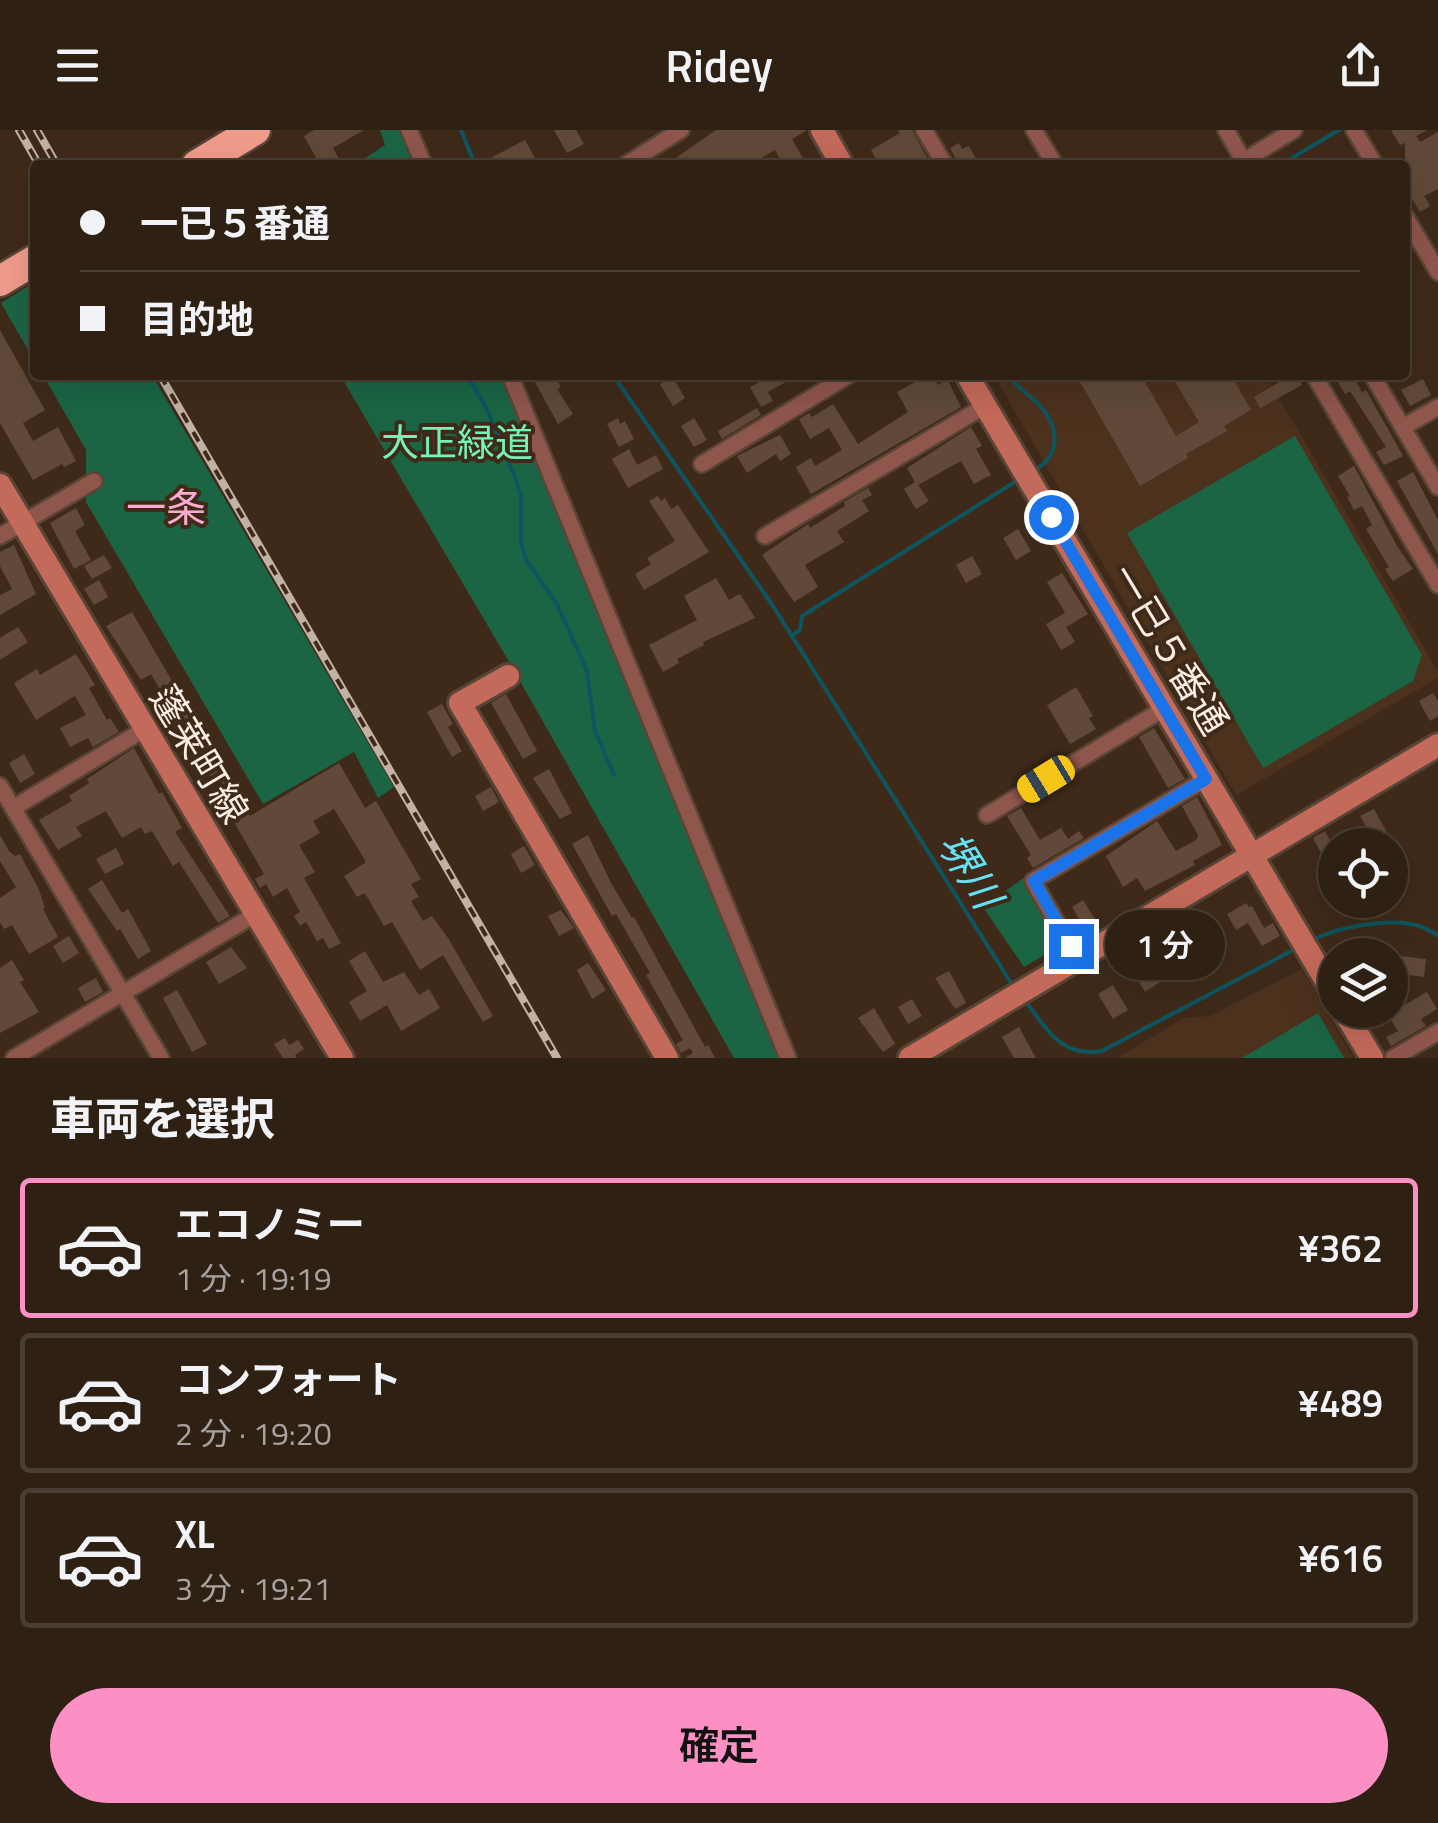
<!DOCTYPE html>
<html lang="ja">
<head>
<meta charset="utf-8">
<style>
  body { margin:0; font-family:"Titillium Web","Noto Sans JP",sans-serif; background:#37281d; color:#f1f3f6; height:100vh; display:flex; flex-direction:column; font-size:38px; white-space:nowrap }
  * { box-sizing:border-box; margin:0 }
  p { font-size:32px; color:#a7a3a0 }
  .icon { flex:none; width:55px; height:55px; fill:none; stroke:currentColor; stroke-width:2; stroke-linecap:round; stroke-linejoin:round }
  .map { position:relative; height:928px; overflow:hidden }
  .side { display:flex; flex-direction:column; background:#2f2014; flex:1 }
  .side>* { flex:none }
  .hud { position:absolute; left:30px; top:30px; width:1380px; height:220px; border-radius:10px; box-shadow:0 10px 40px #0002,0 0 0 2px #4a3e34; display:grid; align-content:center; height:220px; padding:0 50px; background:#2f2014 }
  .tools { position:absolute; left:1318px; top:698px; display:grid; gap:20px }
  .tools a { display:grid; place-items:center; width:90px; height:90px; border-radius:50%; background:#2f2014; box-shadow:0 10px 40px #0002,0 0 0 2px #4a3e34; font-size:50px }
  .end { position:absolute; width:45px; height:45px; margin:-22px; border:12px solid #1a73e8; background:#fff; box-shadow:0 0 0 5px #fff }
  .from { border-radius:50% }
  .bubble { position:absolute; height:70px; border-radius:35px; background:#2f2014; box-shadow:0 10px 40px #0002,0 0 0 2px #4a3e34; font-size:32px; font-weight:600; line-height:70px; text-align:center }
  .car { position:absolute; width:30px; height:60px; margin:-30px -15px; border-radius:12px; box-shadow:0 0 8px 2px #0007; background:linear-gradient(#f5c518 24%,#345 0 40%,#f5c518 0 76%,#345 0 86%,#f5c518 0) }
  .hud b { display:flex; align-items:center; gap:35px; height:95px; font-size:38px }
  .hud b+b { border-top:2px solid #4a3e34 }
  .hud i { width:25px; height:25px; background:#f1f3f6 }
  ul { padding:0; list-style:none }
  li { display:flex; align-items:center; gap:30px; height:140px; margin:0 20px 15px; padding:0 30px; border:5px solid #4a3e34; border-radius:10px }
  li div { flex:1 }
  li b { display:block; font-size:38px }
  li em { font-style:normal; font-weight:600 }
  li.active { border-color:#fc8fc3 }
  li>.icon { width:90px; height:90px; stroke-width:1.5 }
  h2 { padding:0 50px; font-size:45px; line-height:120px }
  .action { display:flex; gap:20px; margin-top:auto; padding:20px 50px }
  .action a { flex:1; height:115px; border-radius:60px; background:#fc8fc3; color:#111; font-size:40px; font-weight:600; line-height:115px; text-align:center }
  header { display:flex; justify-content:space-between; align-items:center; height:130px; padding:0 50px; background:#2f2014; font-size:45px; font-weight:600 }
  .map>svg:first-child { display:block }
  .built { fill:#4c311d }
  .green { fill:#1b6545 }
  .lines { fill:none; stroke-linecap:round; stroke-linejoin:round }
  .stream { stroke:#0d5660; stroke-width:4 }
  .building { fill:#604938 }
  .street-casing { stroke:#594536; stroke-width:20 }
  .secondary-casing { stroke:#594536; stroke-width:28 }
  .highway-casing { stroke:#594536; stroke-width:35 }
  .street { stroke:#8f564c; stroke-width:15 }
  .secondary { stroke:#c46a5a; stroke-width:22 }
  .highway { stroke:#f09c8c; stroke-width:30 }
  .rail-casing { stroke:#c2b2a6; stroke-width:8 }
  .rail { stroke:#3f2a1a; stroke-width:4; stroke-dasharray:11; stroke-linecap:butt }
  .route { stroke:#1a73e8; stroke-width:12 }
  .labels { text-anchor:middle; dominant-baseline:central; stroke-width:8; stroke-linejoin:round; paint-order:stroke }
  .park-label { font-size:38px; fill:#74f3b7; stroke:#3f2a1a }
  .street-label { font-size:38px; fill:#fceee4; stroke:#3f2a1a }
  .neighbourhood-label { font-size:40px; fill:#f9accf; stroke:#3f2a1a }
  .water-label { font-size:40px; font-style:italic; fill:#64e2f5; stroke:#3f2a1a }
</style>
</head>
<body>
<header><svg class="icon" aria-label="menu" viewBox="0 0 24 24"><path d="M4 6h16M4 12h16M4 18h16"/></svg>Ridey<svg class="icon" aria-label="share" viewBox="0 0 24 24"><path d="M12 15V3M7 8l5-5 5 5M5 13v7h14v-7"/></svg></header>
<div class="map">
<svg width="1438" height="928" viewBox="0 0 1438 928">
  <rect width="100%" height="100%" fill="#3f2a1a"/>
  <g class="built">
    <path d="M994 245H1266L1438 542V548L1236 665Z"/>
    <path d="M1302 839 1353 928H1117L1184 888 1210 886Z"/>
  </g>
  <g class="green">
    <path d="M380 0H404L418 35H355L385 15Z"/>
    <path d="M35 152V232L1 173Z"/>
    <path d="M43 245H152L394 657 378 668 354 622 263 674 86 372V320Z"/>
    <path d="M340 245H502L783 928H734L508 530Z"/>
    <path d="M1295 306 1422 525 1413 551 1263 638 1127 403Z"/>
    <path d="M1025 747 1063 814 1024 837 983 777Z"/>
    <path d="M1318 883 1344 928H1242Z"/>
  </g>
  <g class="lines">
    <g class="stream">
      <path d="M461 0 475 35"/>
      <path d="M1280 35 1339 0"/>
      <path d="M467 245 487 279 517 353 521 367V415L527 431 557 474 587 541 595 601 614 645"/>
      <path d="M613 245 773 476 1013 856"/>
      <path d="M1009 245C1017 260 1033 266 1043 279 1060 301 1059 326 1035 340"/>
      <path d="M791 506 800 500 802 486 1018 350"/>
      <path d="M1313 810C1337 797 1388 788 1416 795 1423 796 1431 802 1438 805"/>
      <path d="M1025 871C1048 900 1061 928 1102 921L1295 819"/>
    </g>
  </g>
  <g class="building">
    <path d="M314 0H364L333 18 342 35H320L304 6Z"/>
    <path d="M554 0H576L584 14 567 23Z"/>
    <path d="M716 0H807L792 9 807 35H783L775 20 750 35H681L677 27Z"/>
    <path d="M898 0H912L931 35H879L871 20 900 3Z"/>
    <path d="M1391 0H1427L1416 6 1420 12 1438 2V59L1424 66 1430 76 1420 82 1405 57V13L1400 15Z"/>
    <path d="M525 10 539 35H477Z"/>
    <path d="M959 13 962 19 969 16 976 29 959 35 950 18Z"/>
    <path d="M0 200 45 280 23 293 33 311 58 297 76 331 64 337 62 334 33 350 0 293Z"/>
    <path d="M531 245H554L561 257 557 259 573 284 558 294Z"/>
    <path d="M773 245H798L768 262 773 271 761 277 750 257Z"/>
    <path d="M911 245H932L938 255 947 249 961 277 811 364 796 337 811 328 815 336 842 320 829 298 810 309 799 289 809 283 812 287 833 274 858 314 908 282 897 262 915 252Z"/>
    <path d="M1076 245H1141L1176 306 1199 292 1171 245H1231L1251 280 1224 296 1227 301 1186 324 1188 328 1140 356Z"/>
    <path d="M1275 245H1297L1302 255 1260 278 1254 267 1279 252Z"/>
    <path d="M1334 245H1352L1362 262 1366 260 1403 326 1384 335 1376 322 1386 317 1350 261 1345 264Z"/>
    <path d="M673 247 685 268 673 276 660 254Z"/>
    <path d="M1423 249 1431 265 1410 276 1401 260Z"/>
    <path d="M757 278 761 285 722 309 718 301Z"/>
    <path d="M618 288 620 294 625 291 634 309 619 317 607 294Z"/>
    <path d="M694 288 707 310 694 317 681 296Z"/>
    <path d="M971 297 982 316 976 319 991 345 974 354 961 331 918 355 929 371 916 379 904 359 915 352 907 338Z"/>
    <path d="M780 305 791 324 780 331 776 324 747 343 737 326Z"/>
    <path d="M629 319 637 335 656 325 663 339 628 358 612 329Z"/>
    <path d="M1354 336 1397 416 1413 439 1393 451 1385 439 1389 437 1366 399 1372 395 1362 376 1354 380 1347 367 1350 366 1338 346Z"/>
    <path d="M1413 342 1438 390V424L1397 351Z"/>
    <path d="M868 358 872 365 862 370 869 381 837 401 844 412 805 435 818 457 794 472 762 425 808 394 810 398 845 376 844 372Z"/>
    <path d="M658 366 661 371 665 368 671 379 678 375 709 422 644 460 635 444 651 434 647 428 675 411 649 371Z"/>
    <path d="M76 378 85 395 75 401 91 430 74 439 50 393Z"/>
    <path d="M1018 399 1031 421 1016 430 1003 408Z"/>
    <path d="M14 415 36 464 0 485V465L12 459 0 436V422Z"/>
    <path d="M104 425 112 438 92 449 84 436Z"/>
    <path d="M972 426 982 444 966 453 956 435Z"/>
    <path d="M1062 443 1088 484 1066 497 1075 512 1061 520 1046 494 1065 483 1047 452Z"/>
    <path d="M716 448 729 470 740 464 755 488 703 512 704 515 677 529 679 533 663 542 649 515 697 490 684 466Z"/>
    <path d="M99 450 108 467 94 475 84 459Z"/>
    <path d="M132 482 250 686 339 633 365 678 376 671 421 749 411 754 419 767 411 771 423 791 432 786 448 808 493 886 483 892 443 825 420 840 392 792 384 796 365 763 357 767 344 746 365 733V730L334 679 313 691 320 703 299 715 315 742 304 748 341 813 329 819 323 808 317 811 306 792 300 796 294 786 300 782 287 758 273 767 266 754 260 758 255 749 264 744 233 690 230 692 221 677 226 674 204 635 202 636 168 581 171 579 151 544 141 550 106 496Z"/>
    <path d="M18 497 28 512 0 530V508Z"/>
    <path d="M76 524 95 555 89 558 107 590 110 588 119 602 93 617 88 608 70 617 60 598 86 585 75 566 36 590 14 553 37 539 40 545Z"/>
    <path d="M1076 557 1093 586 1089 588 1096 599 1070 614 1047 575Z"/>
    <path d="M1433 563 1438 571V586L1430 591 1419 571Z"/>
    <path d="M506 564 537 621 523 629 491 573Z"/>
    <path d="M442 574 453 594 448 597 462 621 452 627 427 582Z"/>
    <path d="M1154 598 1185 649 1168 658 1139 607Z"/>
    <path d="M134 618 159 664 162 662 182 698 175 702 230 786 218 793 179 732 173 736 152 701 145 704 141 697 122 708 106 681 76 697 82 706 58 720 39 690 72 671 69 666 89 653 87 649Z"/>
    <path d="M24 624 35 644 20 653 9 633Z"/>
    <path d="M549 639 572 683 560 689 533 648Z"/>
    <path d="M491 657 499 672 483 681 475 666Z"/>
    <path d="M1197 667 1222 715 1193 731 1195 735 1145 761 1137 748 1123 757 1106 726 1157 691 1176 721 1196 710 1198 705 1182 676Z"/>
    <path d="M1021 678 1040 710 1061 698 1068 709 1079 701 1084 708 1033 738 1027 728 1031 725 1007 686Z"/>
    <path d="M1374 679 1394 715H1346L1369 702 1360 686Z"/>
    <path d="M1325 701 1335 720V748L1313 708Z"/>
    <path d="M0 705 9 721 15 726 20 724 39 760 45 778 43 779 58 807 29 824 12 795 4 799 0 792V768L16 757 0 731Z"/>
    <path d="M588 705 611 753 632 788 634 787 705 917 708 915 715 928H685L693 923 690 918 681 923 676 914 683 910 646 845 650 843 616 784 612 786 572 714Z"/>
    <path d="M524 716 535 735 521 743 511 724Z"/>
    <path d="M116 718 124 734 105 744 96 729Z"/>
    <path d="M102 750 122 783 128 779 151 821 138 829 120 799 117 801 88 759Z"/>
    <path d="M1083 770 1096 791 1084 798 1072 777Z"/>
    <path d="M1246 773 1249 777 1252 776 1264 798 1273 793 1280 806 1262 816 1248 793 1236 800 1227 784Z"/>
    <path d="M561 780 574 798 559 806 548 786Z"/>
    <path d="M1197 793 1201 800 1205 798 1213 812 1184 829 1182 825 1173 830 1167 817 1190 805 1186 799Z"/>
    <path d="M69 806 79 823 63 833 53 816Z"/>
    <path d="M1138 815 1160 852 1145 862 1129 835 1132 833 1126 822Z"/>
    <path d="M231 817 247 838 219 854 206 832Z"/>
    <path d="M365 821 383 852 404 842 419 865 429 859 440 878 401 901 387 875 360 891 349 872 367 861 349 831Z"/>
    <path d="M1391 825 1426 829 1424 847 1395 843 1396 837 1390 836Z"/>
    <path d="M12 830 24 850 20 852 39 882 0 903V838Z"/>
    <path d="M588 833 606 860 592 869 577 840Z"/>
    <path d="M949 841 966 873 955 879 935 848Z"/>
    <path d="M96 848 103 862 85 872 78 858Z"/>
    <path d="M1113 855 1128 880 1113 889 1098 864Z"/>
    <path d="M1390 859 1401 877 1427 862 1437 879 1421 889 1426 896 1391 916 1386 907 1398 901 1385 880H1390Z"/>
    <path d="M177 860 207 914 192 922 163 868Z"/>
    <path d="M912 869 922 886 908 894 898 877Z"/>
    <path d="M874 878 895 914 883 922 858 888Z"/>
    <path d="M1019 897 1036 928H1014L1002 907Z"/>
    <path d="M285 908 289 915 298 910 304 919 295 925 297 928H283L274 914Z"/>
  </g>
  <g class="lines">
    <g class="street-casing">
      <g id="street">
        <path d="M409 0 424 35"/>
        <path d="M924 0 945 35"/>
        <path d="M1034 0 1055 35"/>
        <path d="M1226 0 1246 35"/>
        <path d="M1354 0 1375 35"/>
        <path d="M625 35 681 0"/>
        <path d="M1237 35 1294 0"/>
        <path d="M1405 86 1438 142"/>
        <path d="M510 245 788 928"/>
        <path d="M1314 245 1438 455"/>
        <path d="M1372 245 1438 357"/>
        <path d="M1403 297 1438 277"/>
        <path d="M702 334 849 245"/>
        <path d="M0 406 94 351"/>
        <path d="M765 406 985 276"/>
        <path d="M0 656 161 928"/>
        <path d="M13 678 145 599"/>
        <path d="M987 685 1165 578"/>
        <path d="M1077 828 1033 751 1206 649"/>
        <path d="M14 928 254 785"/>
        <path d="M1393 928 1438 902"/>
      </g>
    </g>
    <g class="secondary-casing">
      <g id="secondary">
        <path d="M822 0 842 35"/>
        <path d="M967 245 1335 866"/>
        <path d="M0 355 342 928"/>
        <path d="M508 546 460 573 667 928"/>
        <path d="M1343 880 1372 928"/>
        <path d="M910 928 1438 615"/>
      </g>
    </g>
    <g class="highway-casing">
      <g id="highway">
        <path d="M197 35 255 0"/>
        <path d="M0 151 35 130"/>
      </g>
    </g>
    <use href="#street" class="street"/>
    <use href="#secondary" class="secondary"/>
    <use href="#highway" class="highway"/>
    <g class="rail-casing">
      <g id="rail">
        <path d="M19 0 39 35"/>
        <path d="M37 0 57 35"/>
        <path d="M160 245 557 928"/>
      </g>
    </g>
    <use href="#rail" class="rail"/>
  </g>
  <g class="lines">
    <path class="route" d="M1051 387 1206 649 1034 751 1071 816"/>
  </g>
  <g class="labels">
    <g class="park-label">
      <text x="457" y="312">大正緑道</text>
    </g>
    <g class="street-label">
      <text transform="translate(1170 519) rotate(59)">一已５番通</text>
      <text transform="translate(200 624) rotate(59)">蓬莱町線</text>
    </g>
    <g class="neighbourhood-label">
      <text x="166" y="377">一条</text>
    </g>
    <g class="water-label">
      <text transform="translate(970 740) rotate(58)">堺川</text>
    </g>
  </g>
</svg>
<div class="tools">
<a><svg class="icon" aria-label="locate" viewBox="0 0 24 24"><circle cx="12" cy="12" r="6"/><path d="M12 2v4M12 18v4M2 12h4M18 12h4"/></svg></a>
<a><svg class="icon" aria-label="layers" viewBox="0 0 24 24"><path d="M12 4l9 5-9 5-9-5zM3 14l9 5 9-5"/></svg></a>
</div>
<i class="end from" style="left:1051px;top:387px"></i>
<i class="end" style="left:1071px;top:816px"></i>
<div class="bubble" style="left:1105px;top:780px;width:120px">1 分</div>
<i class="car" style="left:1046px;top:649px;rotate:239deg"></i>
<div class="hud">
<b><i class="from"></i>一已５番通</b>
<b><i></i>目的地</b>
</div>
</div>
<section class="side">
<h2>車両を選択</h2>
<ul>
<li class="active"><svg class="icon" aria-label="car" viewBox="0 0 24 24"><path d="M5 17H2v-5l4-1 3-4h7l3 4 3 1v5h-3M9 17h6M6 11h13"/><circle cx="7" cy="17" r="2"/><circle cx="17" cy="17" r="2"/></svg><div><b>エコノミー</b><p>1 分 · 19:19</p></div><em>¥362</em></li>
<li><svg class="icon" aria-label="car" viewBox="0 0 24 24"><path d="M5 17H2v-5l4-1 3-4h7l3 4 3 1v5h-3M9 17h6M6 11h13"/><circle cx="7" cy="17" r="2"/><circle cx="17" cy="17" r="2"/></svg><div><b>コンフォート</b><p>2 分 · 19:20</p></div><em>¥489</em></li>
<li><svg class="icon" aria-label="car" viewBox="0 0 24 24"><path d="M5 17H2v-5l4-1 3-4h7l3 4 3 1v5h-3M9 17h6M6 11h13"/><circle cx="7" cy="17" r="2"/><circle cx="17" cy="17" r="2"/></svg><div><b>XL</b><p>3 分 · 19:21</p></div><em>¥616</em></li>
</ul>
<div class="action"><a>確定</a></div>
</section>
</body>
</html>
